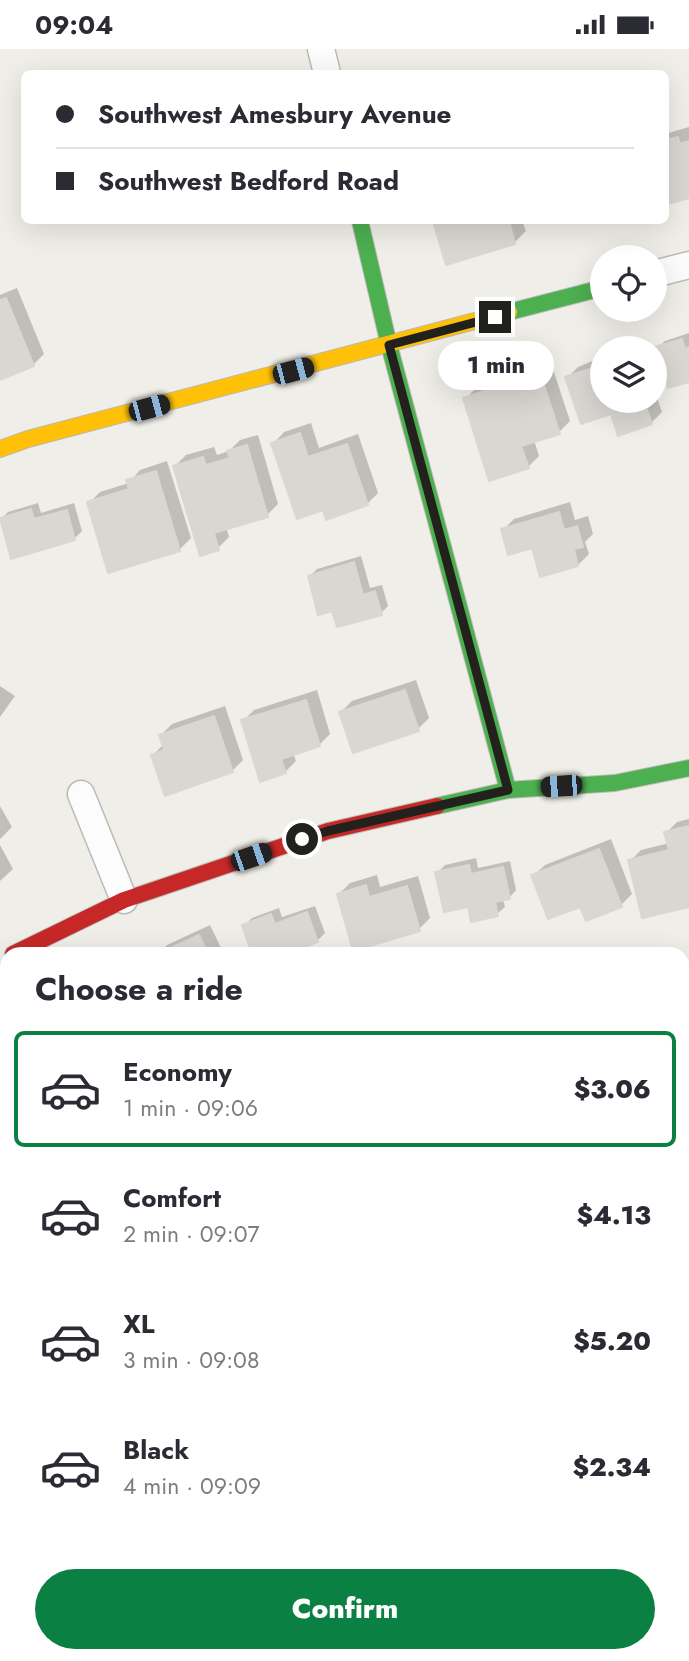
<!DOCTYPE html>
<html lang="en">
<head>
<meta charset="utf-8">
<style>
  body { margin:0; font-family:Jost,sans-serif; background:#f2f2f3; color:#2b2b33; height:100vh; display:flex; flex-direction:column; font-size:26px; white-space:nowrap }
  * { box-sizing:border-box; margin:0 }
  p { font-size:23px; color:#7c7c81 }
  .icon { flex:none; width:38px; height:38px; fill:none; stroke:currentColor; stroke-width:2; stroke-linecap:round; stroke-linejoin:round }
  .map { position:relative; flex:1; overflow:hidden }
  .sheet { position:absolute; left:0px; top:898px; width:690px; height:716px; display:flex; flex-direction:column; background:#fff; border-radius:21px 21px 0 0; box-shadow:0 7px 28px #0002 }
  .sheet>* { flex:none }
  .top-card { position:absolute; left:21px; top:21px; width:648px; height:154px; border-radius:10px; box-shadow:0 7px 28px #0002; display:grid; align-content:center; height:154px; padding:0 35px; background:#fff }
  .buttons { position:absolute; left:590px; top:196px; display:grid; gap:14px }
  .buttons a { display:grid; place-items:center; width:77px; height:77px; border-radius:50%; background:#fff; box-shadow:0 7px 28px #0002; font-size:35px }
  .end { position:absolute; width:32px; height:32px; margin:-16px; border:9px solid #22211d; background:#fff; box-shadow:0 0 0 4px #fff }
  .from { border-radius:50% }
  .bubble { position:absolute; height:49px; border-radius:24px; background:#fff; box-shadow:0 7px 28px #0002; font-size:23px; font-weight:800; line-height:49px; text-align:center }
  .car { position:absolute; width:21px; height:42px; margin:-21px -10px; border-radius:9px; box-shadow:0 0 5px 2px #0007; background:linear-gradient(#222 24%,#8ab4d8 0 40%,#222 0 76%,#8ab4d8 0 86%,#222 0) }
  .top-card b { display:flex; align-items:center; gap:24px; height:66px; font-size:26px }
  .top-card b+b { border-top:2px solid #e1e1e2 }
  .top-card i { width:18px; height:18px; background:#2b2b33 }
  ul { padding:0; list-style:none }
  li { display:flex; align-items:center; gap:21px; height:116px; margin:0 14px 10px; padding:0 21px; border:4px solid transparent; border-radius:10px }
  li div { flex:1 }
  li b { display:block; font-size:26px }
  li em { font-style:normal; font-weight:800 }
  li.on { border-color:#0b8043 }
  li>.icon { width:63px; height:63px; stroke-width:1.5 }
  h2 { padding:0 35px; font-size:32px; line-height:84px }
  .cta { display:flex; gap:14px; margin-top:auto; padding:14px 35px }
  .cta a { flex:1; height:80px; border-radius:42px; background:#0b8043; color:#fff; font-size:28px; font-weight:800; line-height:80px; text-align:center }
  .status { display:flex; justify-content:space-between; align-items:center; height:49px; padding:0 35px; background:#fff; direction:ltr }
  .status svg { height:19px; fill:currentColor }
  .map>svg:first-child { display:block }
  .shadow { fill:#0003 }
  .building { fill:#dad7d3; stroke:#d9d6d3; stroke-width:2 }
  .lines { fill:none; stroke-linecap:round; stroke-linejoin:round }
  .street-casing { stroke:#bbbab5; stroke-width:29 }
  .fast-casing { stroke:#bbbab5; stroke-width:18 }
  .slow-casing { stroke:#bbbab5; stroke-width:18 }
  .jam-casing { stroke:#bbbab5; stroke-width:18 }
  .street { stroke:#fdfcfc; stroke-width:26 }
  .fast { stroke:#4caf50; stroke-width:16 }
  .slow { stroke:#ffc107; stroke-width:16 }
  .jam { stroke:#c62828; stroke-width:16 }
  .route { stroke:#22211d; stroke-width:9 }
</style>
</head>
<body>
<div class="status"><b>09:04</b><svg viewBox="0 0 49 12"><path d="M0 12V9h3v3zM5 12V6h3v6zM10 12V3h3v9zM15 12V0h3v12zM26 1h20v11H26zM47 4h2v5h-2z"/></svg></div>
<div class="map">
<svg width="689" height="1612" viewBox="0 0 689 1612">
  <rect width="100%" height="100%" fill="#f0eee8"/>
  <g class="shadow">
    <path d="M689 78V147L665 154V85Z"/>
    <path d="M435 172H522L526 182 515 193 447 214Z"/>
    <path d="M17 239 44 305 33 316 0 329V246Z"/>
    <path d="M689 284V331L657 299 665 292Z"/>
    <path d="M637 289 641 299H611L612 298Z"/>
    <path d="M602 308V352H654V340L662 363 651 374 612 363 567 329 578 318Z"/>
    <path d="M551 314 570 372 559 383 534 391 539 407 528 418 465 350 476 339Z"/>
    <path d="M311 374 319 399 358 385 378 444 367 455 324 459 273 395 284 383Z"/>
    <path d="M258 386 278 455 267 466 226 478 229 488 218 499 175 417 186 406 214 398 217 406 229 402 240 391Z"/>
    <path d="M167 412 191 489 180 500 109 522 89 454 100 443 129 434 140 421Z"/>
    <path d="M570 453 575 471 588 467 593 485 585 493 589 505 578 516 503 481 514 470Z"/>
    <path d="M38 454 41 464 74 454 82 482 74 490 1 470 8 463Z"/>
    <path d="M361 507 370 539 382 536 388 557 381 564 333 560 310 527 317 520Z"/>
    <path d="M416 631 429 669 418 680 341 663 352 652Z"/>
    <path d="M0 637 15 647 0 668Z"/>
    <path d="M317 641 330 685 319 696 293 704 296 712 285 723 243 672 254 661Z"/>
    <path d="M225 657 243 711 232 722 153 706 164 695 161 686 172 675Z"/>
    <path d="M0 757 12 778 0 790Z"/>
    <path d="M689 770V856L630 812 641 801 669 794 666 784 677 773Z"/>
    <path d="M611 790 632 845 621 856H581L533 827 545 816Z"/>
    <path d="M0 796 13 820 0 832Z"/>
    <path d="M476 809 478 819 510 812 516 841 509 849 503 850 505 858 497 865 437 824 445 816Z"/>
    <path d="M377 826 380 838 418 827 430 869 419 880 339 845 350 834Z"/>
    <path d="M315 857 325 884 317 892 244 877 252 869 279 859 282 868Z"/>
    <path d="M210 876 224 905H158L167 896Z"/>
    <path d="M689 948V1023L682 1024V949Z"/>
    <path d="M684 1190H689V1241H682Z"/>
    <path d="M0 1196 7 1205V1227L0 1233Z"/>
    <path d="M682 1395H689V1432L682 1433Z"/>
    <path d="M682 1558H686L689 1574V1595L682 1599Z"/>
    <path d="M163 1606H201L199 1612H164Z"/>
    <path d="M469 1606H479L483 1612H461Z"/>
    <path d="M512 1606H594L595 1611 514 1612Z"/>
  </g>
  <g class="building">
    <path d="M678 88 680 95 689 92V149L665 156V91Z"/>
    <path d="M433 172H509L515 195 446 216Z"/>
    <path d="M6 249 34 317 0 331V251Z"/>
    <path d="M682 290 685 300 689 298V333L668 339 655 298Z"/>
    <path d="M602 316V352H644L652 375 618 387 611 365 581 375 565 328Z"/>
    <path d="M540 324 560 385 521 397 529 419 489 432 463 349Z"/>
    <path d="M300 384 308 408 347 395 368 456 326 471 323 461 297 470 271 394Z"/>
    <path d="M247 396 268 468 214 484 219 501 200 507 173 417 203 408 206 416 230 409 227 402Z"/>
    <path d="M156 422 180 502 108 524 87 453 129 440 126 431Z"/>
    <path d="M31 460 34 470 67 461 75 491 11 510 0 469Z"/>
    <path d="M559 463 564 481 577 477 583 498 574 500 578 517 540 528 532 499 508 506 501 480Z"/>
    <path d="M354 513 363 546 375 542 382 566 337 578 332 562 318 566 308 527Z"/>
    <path d="M405 641 419 682 353 704 339 663Z"/>
    <path d="M306 651 320 697 281 710 286 724 260 733 241 671Z"/>
    <path d="M214 667 233 723 165 747 151 706 164 701 159 686Z"/>
    <path d="M689 777V858L642 869 628 811 669 801 664 783Z"/>
    <path d="M599 800 622 858 586 872 580 858 548 870 531 826Z"/>
    <path d="M469 816 471 825 503 818 510 850 495 853 498 867 471 873 468 858 444 863 435 823Z"/>
    <path d="M366 836 369 848 407 837 420 882 353 902 337 845Z"/>
    <path d="M307 863 318 893 287 905H252L242 876 271 865 275 875Z"/>
    <path d="M199 886 208 905H158Z"/>
    <path d="M689 956V1025L682 1026V957Z"/>
    <path d="M7 982V1069L5 1070 0 1061V986Z"/>
    <path d="M7 1152V1188L0 1177V1156Z"/>
    <rect x="682" y="1201" width="7" height="42"/>
    <path d="M689 1400V1434H682V1401Z"/>
    <path d="M157 1606H194L192 1612H162L163 1608Z"/>
    <path d="M510 1606H584L586 1612H512Z"/>
    <path d="M618 1606H654L625 1612H619Z"/>
  </g>
  <g class="lines">
    <g class="street-casing">
      <g id="street">
        <path d="M321 0 327 24"/>
        <path d="M654 225 689 216"/>
        <path d="M81 745 124 851"/>
        <path d="M682 1503 689 1502"/>
        <path d="M0 1565 7 1571"/>
        <path d="M43 1606 49 1612"/>
        <path d="M323 1612 335 1606"/>
      </g>
    </g>
    <g class="fast-casing">
      <g id="fast">
        <path d="M360 172 389 296 508 741"/>
        <path d="M509 263 602 239"/>
        <path d="M437 757 508 741 615 734 689 719"/>
        <path d="M0 1373 7 1367"/>
      </g>
    </g>
    <g class="slow-casing">
      <g id="slow">
        <path d="M0 400 28 390 509 263"/>
        <path d="M682 1113H689"/>
      </g>
    </g>
    <g class="jam-casing">
      <path id="jam" d="M13 905 124 851 328 782 437 757"/>
    </g>
    <use href="#street" class="street"/>
    <use href="#fast" class="fast"/>
    <use href="#slow" class="slow"/>
    <use href="#jam" class="jam"/>
  </g>
  <g class="lines">
    <path class="route" d="M302 790 328 782 508 741 389 296 495 268"/>
  </g>
</svg>
<div class="buttons">
<a><svg class="icon" aria-label="locate" viewBox="0 0 24 24"><circle cx="12" cy="12" r="6"/><path d="M12 2v4M12 18v4M2 12h4M18 12h4"/></svg></a>
<a><svg class="icon" aria-label="layers" viewBox="0 0 24 24"><path d="M12 4l9 5-9 5-9-5zM3 14l9 5 9-5"/></svg></a>
</div>
<i class="end from" style="left:302px;top:790px"></i>
<i class="end" style="left:495px;top:268px"></i>
<div class="bubble" style="left:438px;top:292px;width:116px">1 min</div>
<i class="car" style="left:293px;top:322px;rotate:75deg"></i>
<i class="car" style="left:149px;top:359px;rotate:75deg"></i>
<i class="car" style="left:561px;top:737px;rotate:266deg"></i>
<i class="car" style="left:251px;top:808px;rotate:71deg"></i>
<div class="top-card">
<b><i class="from"></i>Southwest Amesbury Avenue</b>
<b><i></i>Southwest Bedford Road</b>
</div>
<section class="sheet">
<h2>Choose a ride</h2>
<ul>
<li class="on"><svg class="icon" aria-label="car" viewBox="0 0 24 24"><path d="M5 17H2v-5l4-1 3-4h7l3 4 3 1v5h-3M9 17h6M6 11h13"/><circle cx="7" cy="17" r="2"/><circle cx="17" cy="17" r="2"/></svg><div><b>Economy</b><p>1 min · 09:06</p></div><em>$3.06</em></li>
<li><svg class="icon" aria-label="car" viewBox="0 0 24 24"><path d="M5 17H2v-5l4-1 3-4h7l3 4 3 1v5h-3M9 17h6M6 11h13"/><circle cx="7" cy="17" r="2"/><circle cx="17" cy="17" r="2"/></svg><div><b>Comfort</b><p>2 min · 09:07</p></div><em>$4.13</em></li>
<li><svg class="icon" aria-label="car" viewBox="0 0 24 24"><path d="M5 17H2v-5l4-1 3-4h7l3 4 3 1v5h-3M9 17h6M6 11h13"/><circle cx="7" cy="17" r="2"/><circle cx="17" cy="17" r="2"/></svg><div><b>XL</b><p>3 min · 09:08</p></div><em>$5.20</em></li>
<li><svg class="icon" aria-label="car" viewBox="0 0 24 24"><path d="M5 17H2v-5l4-1 3-4h7l3 4 3 1v5h-3M9 17h6M6 11h13"/><circle cx="7" cy="17" r="2"/><circle cx="17" cy="17" r="2"/></svg><div><b>Black</b><p>4 min · 09:09</p></div><em>$2.34</em></li>
</ul>
<div class="cta"><a>Confirm</a></div>
</section>
</div>
</body>
</html>
